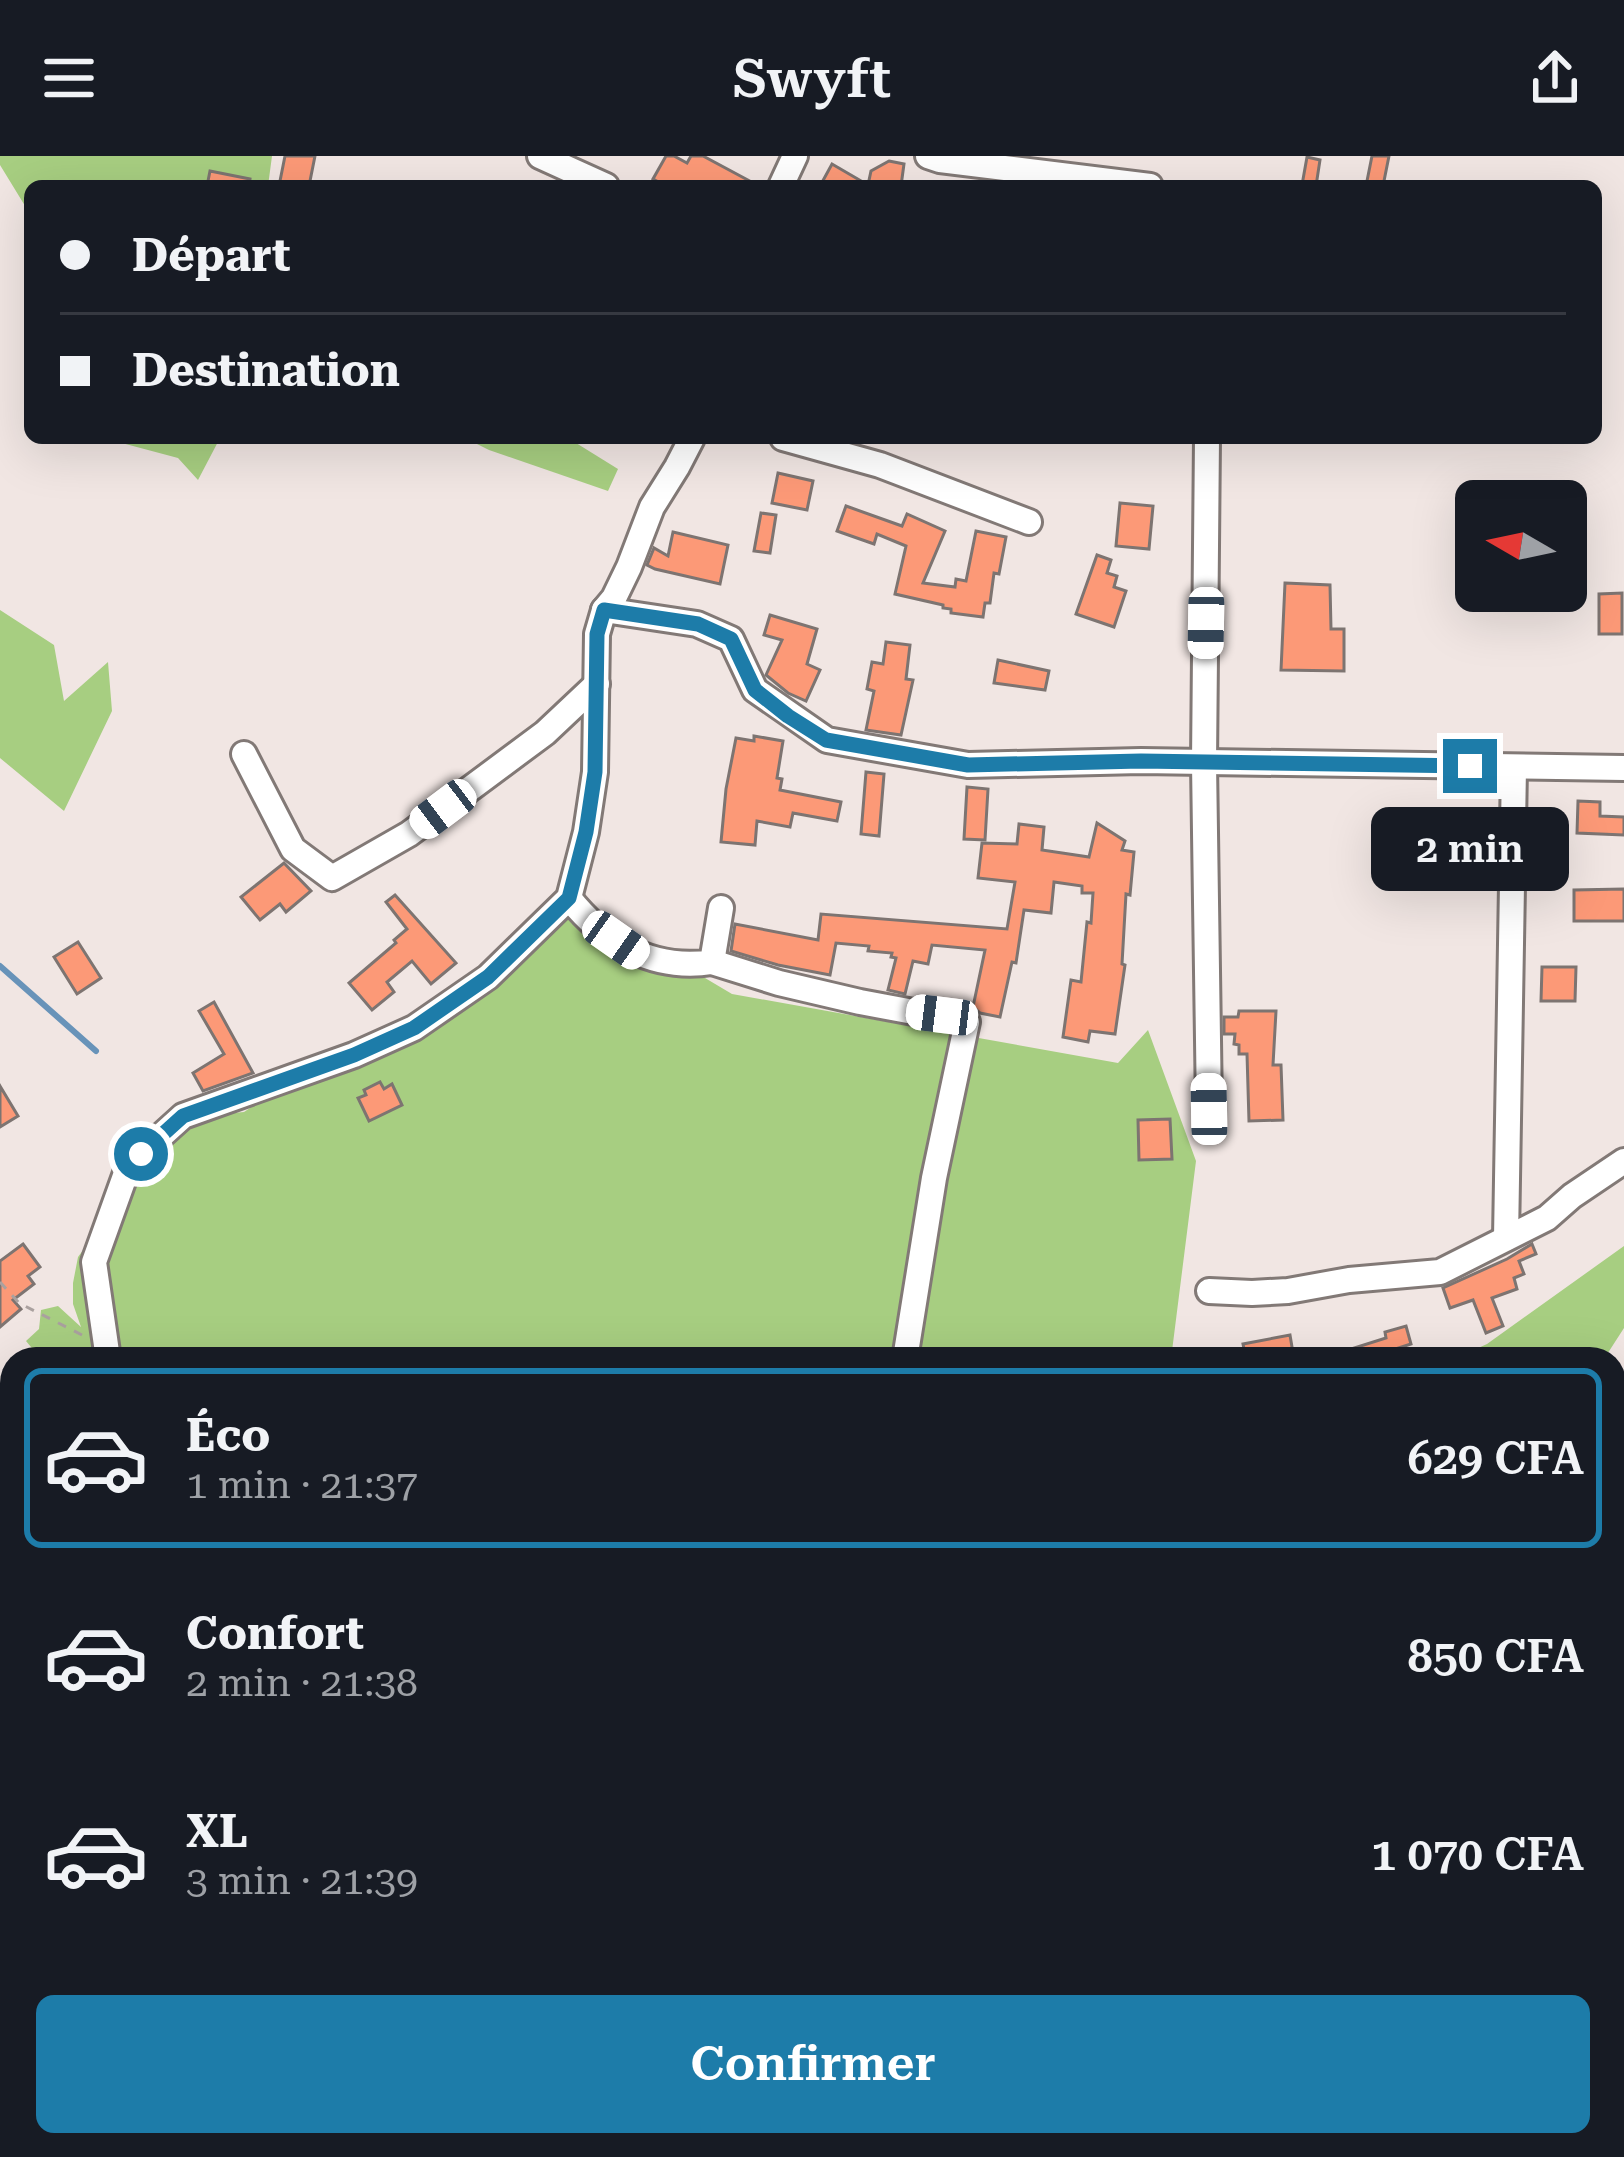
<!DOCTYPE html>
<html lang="fr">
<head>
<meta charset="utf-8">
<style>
  body { margin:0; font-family:"Roboto Serif",serif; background:#20242c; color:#f1f3f6; height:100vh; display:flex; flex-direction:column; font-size:45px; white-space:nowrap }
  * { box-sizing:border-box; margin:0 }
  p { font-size:39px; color:#9ea1a6 }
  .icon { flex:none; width:66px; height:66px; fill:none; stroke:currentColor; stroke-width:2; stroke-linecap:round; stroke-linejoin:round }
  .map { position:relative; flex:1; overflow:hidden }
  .sheet { position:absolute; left:0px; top:1191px; width:1626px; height:810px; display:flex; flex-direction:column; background:#171b24; border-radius:36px 36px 0 0; box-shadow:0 12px 48px #0002 }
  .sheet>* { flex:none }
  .banner { position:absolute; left:24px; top:24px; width:1578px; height:264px; border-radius:18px; box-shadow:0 12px 48px #0002; display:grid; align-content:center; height:264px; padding:0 36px; background:#171b24 }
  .needle { width:78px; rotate:279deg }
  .buttons { position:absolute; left:1455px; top:324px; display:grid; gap:24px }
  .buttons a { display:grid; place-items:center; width:132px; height:132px; border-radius:18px; background:#171b24; box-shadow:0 12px 48px #0002; font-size:60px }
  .end { position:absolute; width:54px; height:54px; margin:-27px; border:15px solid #1d7ca9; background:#fff; box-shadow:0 0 0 6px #fff }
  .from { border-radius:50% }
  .bubble { position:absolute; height:84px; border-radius:18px; background:#171b24; box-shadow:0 12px 48px #0002; font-size:39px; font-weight:600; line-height:84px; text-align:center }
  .car { position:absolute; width:36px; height:72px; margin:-36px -18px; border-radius:15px; box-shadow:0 0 9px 3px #0007; background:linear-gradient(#fff 24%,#345 0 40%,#fff 0 76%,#345 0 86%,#fff 0) }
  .banner b { display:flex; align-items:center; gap:42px; height:114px; font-size:45px }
  .banner b+b { border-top:3px solid #363941 }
  .banner i { width:30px; height:30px; background:#f1f3f6 }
  ul { padding:21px 0 0; list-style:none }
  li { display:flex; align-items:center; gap:36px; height:180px; margin:0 24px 18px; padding:0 12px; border:6px solid transparent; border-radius:18px }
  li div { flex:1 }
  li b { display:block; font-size:45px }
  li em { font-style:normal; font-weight:600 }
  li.on { border-color:#1d7ca9 }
  li>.icon { width:108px; height:108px; stroke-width:1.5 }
  .button { display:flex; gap:24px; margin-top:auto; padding:24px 36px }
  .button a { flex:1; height:138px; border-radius:18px; background:#1d7ca9; color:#fff; font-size:48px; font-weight:600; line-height:138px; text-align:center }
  header { display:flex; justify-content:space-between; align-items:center; height:156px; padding:0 36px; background:#171b24; font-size:54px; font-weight:600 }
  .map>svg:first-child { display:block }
  .green { fill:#a7ce81 }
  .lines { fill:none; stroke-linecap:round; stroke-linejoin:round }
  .stream { stroke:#6893b9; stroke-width:6 }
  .building { fill:#fc9977; stroke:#7d7471; stroke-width:3 }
  .minor-casing { stroke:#827976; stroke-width:30 }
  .path { stroke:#aaa19f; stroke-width:3; stroke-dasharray:9 9; stroke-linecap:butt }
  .minor { stroke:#fff; stroke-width:24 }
  .route { stroke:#1d7ca9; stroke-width:15 }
</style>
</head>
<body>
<header><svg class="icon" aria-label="menu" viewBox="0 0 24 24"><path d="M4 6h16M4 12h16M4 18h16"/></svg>Swyft<svg class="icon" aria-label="share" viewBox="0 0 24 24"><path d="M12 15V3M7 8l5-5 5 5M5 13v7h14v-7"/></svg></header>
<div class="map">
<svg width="1624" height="2001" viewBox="0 0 1624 2001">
  <rect width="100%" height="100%" fill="#f1e6e3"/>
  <g class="green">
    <path d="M0 0H272L268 30H30V58L0 9Z"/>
    <path d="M114 282H220L198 324 178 302 118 286Z"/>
    <path d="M465 282H568L618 313 608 335 489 294Z"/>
    <path d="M0 454 54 489 64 545 108 506 112 555 64 655 0 602Z"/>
    <path d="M565 739 732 838 1118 907 1148 874 1196 1005 1171 1203H41L26 1185 39 1173 41 1154 58 1150 81 1171 73 1148V1127L78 1101 95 1078 115 1018 168 989 210 959 244 956 326 902 492 829Z"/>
    <path d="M1624 1090V1172L1604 1203H1454L1487 1188Z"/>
    <path d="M1614 1787 1624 1797V2001H962L960 1989H1614Z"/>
  </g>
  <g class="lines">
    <path class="stream" d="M0 810 96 895"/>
  </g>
  <g class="building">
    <path d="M285 0H315L309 30H279Z"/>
    <path d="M666 0H674L687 7 691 0H703L759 30H666L653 23Z"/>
    <path d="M1372 0H1389L1383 30H1366Z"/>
    <path d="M1307 1 1320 4 1316 30 1302 29Z"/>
    <path d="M889 5 904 8 901 30H820L832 8 868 29 871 15Z"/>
    <path d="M210 15 250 23 249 30H207Z"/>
    <path d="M778 317 813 325 807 354 772 347Z"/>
    <path d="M1120 347 1153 350 1149 393 1116 390Z"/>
    <path d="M846 350 902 370 907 358 945 375 923 427 955 431 956 423 966 425 976 375 1006 381 999 418 994 417 990 447H985L983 461 951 457V453L943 452V449L895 438 906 390 877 378 874 388 837 375Z"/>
    <path d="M761 357 776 359 770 397 754 395Z"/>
    <path d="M673 376 728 389 720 428 655 413 647 409 654 392 668 400Z"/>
    <path d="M1097 399 1111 404 1107 417 1117 420 1114 431 1126 435 1114 471 1076 458Z"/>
    <path d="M1285 427 1330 429 1331 473H1344V515L1281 514Z"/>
    <path d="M1622 437V478H1599V438Z"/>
    <path d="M770 459 817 473 807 508 820 514 806 545 788 537 766 519 782 484 764 479Z"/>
    <path d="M886 486 910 489 906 523 913 524 901 579 866 574 874 535 867 533 872 506 883 508Z"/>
    <path d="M998 504 1049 515 1045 534 994 527Z"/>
    <path d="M754 580 783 585 777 622 782 623 780 634 841 646 837 665 793 657 790 671 757 665 755 689 721 686 726 633 736 582 754 585Z"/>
    <path d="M866 616 884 618 879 680 861 678Z"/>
    <path d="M967 631 988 633 985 684 964 683Z"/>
    <path d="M1578 645 1600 646V660L1624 661V679L1577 677Z"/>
    <path d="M1097 667 1125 685 1122 694 1134 696 1130 739 1126 738 1122 808 1125 809 1115 878 1090 875 1088 886 1063 881 1071 824 1081 826 1087 766 1091 767 1093 737H1082V730L1054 726 1051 757 1024 754 1016 807 1012 806 1000 861 980 857 973 851 985 794 932 789 928 808 913 805 905 838 888 834 896 802 891 801 892 797 868 795 869 790 836 787 830 819 778 809 731 795 735 768 818 784 821 758 1007 773 1015 726 978 722 982 687 1017 688 1019 668 1044 671 1042 694 1089 701Z"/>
    <path d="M284 707 311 735 286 756 280 748 260 764 241 741Z"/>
    <path d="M1624 733V765H1574V734Z"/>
    <path d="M395 739 456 807 431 828 412 805 387 826 394 836 372 854 349 827 396 787 394 784 407 773 386 746Z"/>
    <path d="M78 786 101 822 77 838 54 801Z"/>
    <path d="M1542 811H1576L1575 845H1541Z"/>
    <path d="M214 846 253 917 203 935 193 917 224 898 199 855Z"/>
    <path d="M1239 855H1276L1273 909H1281L1283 964 1249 965 1247 898H1239V889L1234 888 1235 878H1224V861H1238Z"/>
    <path d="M380 926 384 933 392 928 402 949 369 965 358 942 366 939 364 934Z"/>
    <path d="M0 930 18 960 0 971Z"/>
    <path d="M1170 963 1172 1003 1139 1004 1138 964Z"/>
    <path d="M23 1088 40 1111 28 1120 34 1128 13 1144 21 1153 0 1171V1105Z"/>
    <path d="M1532 1088 1536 1098 1519 1105 1524 1118 1514 1122 1517 1133 1492 1142 1503 1170 1486 1177 1473 1144 1450 1152 1443 1132 1507 1103Z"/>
    <path d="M1406 1170 1411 1188 1386 1196 1388 1203H1330L1329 1200 1386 1182 1385 1176Z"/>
    <path d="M1290 1179 1294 1203H1246L1243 1188Z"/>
  </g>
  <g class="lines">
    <g class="minor-casing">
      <g id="minor">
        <path d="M540 0 606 30"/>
        <path d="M928 0 940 4 1150 30"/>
        <path d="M781 30 795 0"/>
        <path d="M783 282 880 309 1029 366"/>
        <path d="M1207 282 1204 607 1209 953"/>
        <path d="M604 454 697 468 731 483 755 534 827 584 968 609 1141 605 1624 612"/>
        <path d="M244 598 293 693 332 722 409 678 545 577 597 528"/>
        <path d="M569 742C605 787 653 815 712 806L721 752"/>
        <path d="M712 806 779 827 860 846 967 866 934 1022 905 1203"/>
        <path d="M1506 1082 1514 611"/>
        <path d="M1209 1135 1252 1137 1288 1135 1349 1124 1440 1116 1547 1062 1572 1040 1624 1005"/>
        <path d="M108 1203 94 1106 126 1017 141 998 183 960 354 899 414 872 488 821 569 742 586 676 595 616 597 478 604 454 614 442 629 411 652 351 677 311 692 282"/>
        <path d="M1614 1307 1624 1300"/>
        <path d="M0 1495 12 1496"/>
        <path d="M0 1855 12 1847"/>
        <path d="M233 1989 235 2001"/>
        <path d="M1053 1989 1077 2001"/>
        <path d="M938 2000 1017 1989"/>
        <path d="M1139 2001 1145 1989"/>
      </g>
    </g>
    <path class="path" d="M0 1126 19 1147 82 1179"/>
    <use href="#minor" class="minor"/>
  </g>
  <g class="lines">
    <path class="route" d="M141 998 183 960 354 899 414 872 488 821 569 742 586 676 595 616 597 478 604 454 698 468 731 483 755 534 788 560 826 584 968 609 1141 605 1470 610"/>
  </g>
</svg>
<div class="buttons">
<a><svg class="needle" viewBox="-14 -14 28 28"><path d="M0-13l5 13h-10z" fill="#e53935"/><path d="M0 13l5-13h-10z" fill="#9ea1a6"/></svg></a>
</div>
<i class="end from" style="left:141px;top:998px"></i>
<i class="end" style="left:1470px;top:610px"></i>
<div class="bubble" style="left:1371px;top:651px;width:198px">2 min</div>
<i class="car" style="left:1206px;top:467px;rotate:181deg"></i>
<i class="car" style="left:443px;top:653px;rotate:233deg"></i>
<i class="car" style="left:616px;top:784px;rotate:125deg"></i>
<i class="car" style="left:942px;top:859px;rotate:277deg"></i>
<i class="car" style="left:1209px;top:953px;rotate:359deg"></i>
<div class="banner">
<b><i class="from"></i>Départ</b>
<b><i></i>Destination</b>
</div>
<section class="sheet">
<ul>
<li class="on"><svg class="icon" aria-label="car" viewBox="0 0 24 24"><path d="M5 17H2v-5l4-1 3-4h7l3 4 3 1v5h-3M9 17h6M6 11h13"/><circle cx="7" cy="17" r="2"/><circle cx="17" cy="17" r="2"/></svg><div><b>Éco</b><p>1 min · 21:37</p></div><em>629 CFA</em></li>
<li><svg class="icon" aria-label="car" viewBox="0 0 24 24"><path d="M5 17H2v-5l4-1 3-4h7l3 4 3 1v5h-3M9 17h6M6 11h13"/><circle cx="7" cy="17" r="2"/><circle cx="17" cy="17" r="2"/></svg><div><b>Confort</b><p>2 min · 21:38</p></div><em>850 CFA</em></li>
<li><svg class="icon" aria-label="car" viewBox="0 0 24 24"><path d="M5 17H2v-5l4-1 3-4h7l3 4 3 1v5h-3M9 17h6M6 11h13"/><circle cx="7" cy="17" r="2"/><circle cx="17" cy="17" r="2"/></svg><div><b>XL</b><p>3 min · 21:39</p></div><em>1 070 CFA</em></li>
</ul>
<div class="button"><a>Confirmer</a></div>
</section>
</div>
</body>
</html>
